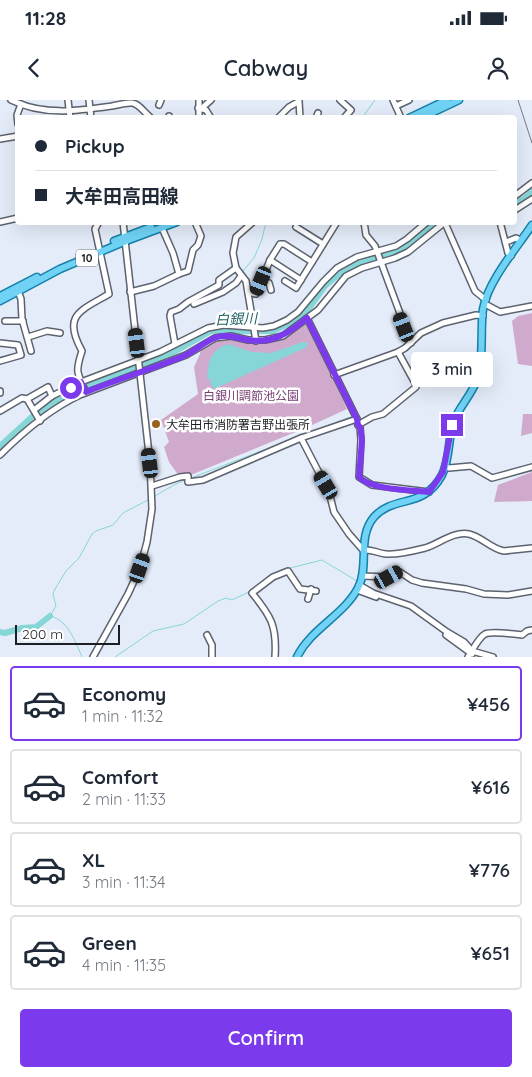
<!DOCTYPE html>
<html lang="en">
<head>
<meta charset="utf-8">
<style>
  body { margin:0; font-family:Quicksand,"Noto Sans JP",sans-serif; background:#f6f6f7; color:#1f2937; height:100vh; display:flex; flex-direction:column; font-size:19px; white-space:nowrap }
  * { box-sizing:border-box; margin:0 }
  p { font-size:16px; color:#747a83 }
  .icon { flex:none; width:28px; height:28px; fill:none; stroke:currentColor; stroke-width:2; stroke-linecap:round; stroke-linejoin:round }
  .map { position:relative; height:557px; overflow:hidden }
  .details { display:flex; flex-direction:column; background:#fff; flex:1 }
  .details>* { flex:none }
  .guide { position:absolute; left:15px; top:15px; width:502px; height:110px; border-radius:5px; box-shadow:0 5px 20px #0002; display:grid; align-content:center; height:110px; padding:0 20px; background:#fff }
  .scale { position:absolute; left:15px; bottom:12px; width:105px; box-sizing:border-box; padding-left:5px; border:2px solid #1d1f24; border-top:0; font-size:14px; line-height:18px; white-space:nowrap; color:#1d1f24; -webkit-text-stroke:4px #fff; paint-order:stroke }
  .end { position:absolute; width:22px; height:22px; margin:-11px; border:6px solid #7c3aed; background:#fff; box-shadow:0 0 0 2px #fff }
  .from { border-radius:50% }
  .bubble { position:absolute; height:35px; border-radius:5px; background:#fff; box-shadow:0 5px 20px #0002; font-size:16px; font-weight:600; line-height:35px; text-align:center }
  .car { position:absolute; width:15px; height:30px; margin:-15px -8px; border-radius:6px; box-shadow:0 0 4px 1px #0007; background:linear-gradient(#222 24%,#8ab4d8 0 40%,#222 0 76%,#8ab4d8 0 86%,#222 0) }
  .guide b { display:flex; align-items:center; gap:18px; height:48px; font-size:19px }
  .guide b+b { border-top:1px solid #e0e1e3 }
  .guide i { width:12px; height:12px; background:#1f2937 }
  ul { padding:9px 0 0; list-style:none }
  li { display:flex; align-items:center; gap:15px; height:75px; margin:0 10px 8px; padding:0 10px; border:2px solid #e0e1e3; border-radius:5px }
  li div { flex:1 }
  li b { display:block; font-size:19px }
  li em { font-style:normal; font-weight:600 }
  li.active { border-color:#7c3aed }
  li>.icon { width:45px; height:45px; stroke-width:1.5 }
  .action { display:flex; gap:10px; margin-top:auto; padding:10px 20px }
  .action a { flex:1; height:58px; border-radius:5px; background:#7c3aed; color:#fff; font-size:20px; font-weight:600; line-height:58px; text-align:center }
  .status { display:flex; justify-content:space-between; align-items:center; height:35px; padding:0 25px; background:#fff; direction:ltr }
  .status svg { height:14px; fill:currentColor }
  header { display:flex; justify-content:space-between; align-items:center; height:65px; padding:0 20px; background:#fff; font-size:22px; font-weight:600 }
  .map>svg:first-child { display:block }
  .green { fill:#d0aacd }
  .water { fill:#86d6d8 }
  .lines { fill:none; stroke-linecap:round; stroke-linejoin:round }
  .stream { stroke:#86d6d8; stroke-width:1 }
  .river { stroke:#86d6d8; stroke-width:6 }
  .minor-casing { stroke:#5c626e; stroke-width:8 }
  .major-casing { stroke:#1580a8; stroke-width:9 }
  .minor { stroke:#fff; stroke-width:5 }
  .major { stroke:#70d3f5; stroke-width:6 }
  .rail { stroke:#767b83; stroke-width:1 }
  .route { stroke:#7c3aed; stroke-width:6 }
  .poi-dot { fill:#99621c; stroke:#fff; stroke-width:2 }
  .labels { text-anchor:middle; dominant-baseline:central; stroke-width:5; stroke-linejoin:round; paint-order:stroke }
  .shield { fill:#fff; stroke:#616266; stroke-width:1 }
  .shield-label { font-size:11px; font-weight:bold; fill:#1d1f24 }
  .park-label { font-size:12px; fill:#783f75; stroke:#fff }
  .poi-label { font-size:12px; fill:#1d1f24; stroke:#fff; text-anchor:start }
  .water-label { font-size:14px; font-style:italic; fill:#206264; stroke:#fff }
</style>
</head>
<body>
<div class="status"><b>11:28</b><svg viewBox="0 0 49 12"><path d="M0 12V9h3v3zM5 12V6h3v6zM10 12V3h3v9zM15 12V0h3v12zM26 1h20v11H26zM47 4h2v5h-2z"/></svg></div>
<header><svg class="icon" aria-label="back" viewBox="0 0 24 24"><path d="M15 5l-7 7 7 7"/></svg>Cabway<svg class="icon" aria-label="person" viewBox="0 0 24 24"><circle cx="12" cy="8" r="4"/><path d="M4 21q1-7 8-7t8 7"/></svg></header>
<div class="map">
<svg width="532" height="557" viewBox="0 0 532 557">
  <rect width="100%" height="100%" fill="#e4ecf9"/>
  <g class="green">
    <path d="M532 213V266L518 264 512 221 518 216Z"/>
    <path d="M304 224H307L313 234 347 309 310 326 181 379 169 362 164 347 169 342 161 320 198 294 194 267 200 254 201 248C209 244 218 238 227 238 236 238 245 242 254 243 274 245 290 236 304 224Z"/>
    <path d="M523 314H532V333L521 336Z"/>
    <path d="M532 372V401L494 402 498 385Z"/>
  </g>
  <path class="water" d="M303 242 308 243 307 247 214 289 210 283 211 280 207 278 209 262 213 254 219 248 228 244 252 252 271 253Z"/>
  <g class="lines">
    <g class="stream">
      <path d="M362 18 375 0"/>
      <path d="M242 172 254 158 262 139 266 122"/>
      <path d="M173 215 191 204"/>
      <path d="M177 245 178 250"/>
      <path d="M191 378 350 317"/>
      <path d="M153 397 174 385 187 379"/>
      <path d="M286 469 322 460 357 481"/>
      <path d="M262 482 268 477 278 472"/>
      <path d="M378 492 383 493 391 497"/>
      <path d="M82 557C75 541 68 520 50 516L56 506 53 494 55 489 66 471 79 458 92 434 96 431 113 425 123 413 150 399"/>
      <path d="M115 557 153 531 184 524 218 501 226 498 232 500 251 491"/>
    </g>
    <g class="river">
      <path d="M515 104 525 98 532 91"/>
      <path d="M0 346 33 316 54 302 104 279 152 262 176 251 211 231H273L293 222 307 211 325 186 344 170 362 161 403 149 437 122"/>
      <path d="M0 532 5 533 22 528 36 527 50 516"/>
    </g>
    <g class="minor-casing">
      <g id="minor">
        <path d="M11 0C43 16 77 11 112 6 138 0 134 2 151 18"/>
        <path d="M68 0 70 18"/>
        <path d="M89 0 91 18"/>
        <path d="M199 0V18"/>
        <path d="M340 0 351 10 344 18"/>
        <path d="M393 0 401 18"/>
        <path d="M299 1 300 18"/>
        <path d="M159 5 161 0"/>
        <path d="M396 6 409 0"/>
        <path d="M198 8 206 10 211 18"/>
        <path d="M202 8 211 0"/>
        <path d="M169 16V18"/>
        <path d="M278 18 289 7 298 2"/>
        <path d="M316 18 318 13"/>
        <path d="M18 24 17 15 21 4"/>
        <path d="M0 39 18 36"/>
        <path d="M515 96 532 83"/>
        <path d="M515 110 532 99"/>
        <path d="M0 122 18 118"/>
        <path d="M253 122 236 137 233 153 236 168 246 181 256 241"/>
        <path d="M364 122 366 135 375 146 411 243"/>
        <path d="M500 122 508 153 511 156"/>
        <path d="M445 123 475 191 486 200"/>
        <path d="M296 127 323 144"/>
        <path d="M162 128 173 153 179 174"/>
        <path d="M506 142 516 138 521 141"/>
        <path d="M270 160 301 180"/>
        <path d="M261 181 269 183 271 190"/>
        <path d="M285 181 296 188 337 122"/>
        <path d="M18 191 21 199 22 219 31 251"/>
        <path d="M130 192 154 186 179 174 188 171 193 150 198 145 201 136 195 122"/>
        <path d="M248 192 256 194 270 160 280 144H284L312 162"/>
        <path d="M194 204 223 192 236 183 241 176"/>
        <path d="M485 204 500 212 532 206"/>
        <path d="M307 218 357 319 358 325 360 327 361 340 359 377 372 385 429 392"/>
        <path d="M5 221H23"/>
        <path d="M28 237 47 231 60 233"/>
        <path d="M0 243 18 245 21 255 0 261"/>
        <path d="M175 244 170 216 171 212 179 209 188 202 219 185V180L236 168"/>
        <path d="M334 275 398 252 405 248 421 233 443 223 476 215 483 216"/>
        <path d="M0 291V293"/>
        <path d="M86 292C77 273 75 272 82 251 62 215 80 211 109 194L95 129 99 122"/>
        <path d="M27 299 48 287 52 296"/>
        <path d="M34 310 52 296 81 282 160 252 208 228 224 225 263 228 274 226 287 220 298 212 323 182 337 168 357 157 396 146 407 139 427 122"/>
        <path d="M0 311 22 298 27 299 40 321"/>
        <path d="M357 319 301 338 329 392 334 412 349 434 363 450C373 449 376 453 386 454 398 455 413 451 425 448 439 444 453 431 469 434 482 437 491 449 504 451L532 448"/>
        <path d="M358 325 372 317 383 314 416 287 415 283 398 252"/>
        <path d="M0 355C23 332 50 309 80 295L186 255 215 238 231 236 248 240H265L283 236 318 210 346 176 362 168 395 158 408 152 445 122"/>
        <path d="M445 366 449 368 471 366 492 378 532 367"/>
        <path d="M152 386 180 377 188 376V382L203 380 301 338"/>
        <path d="M362 476 389 477 400 472 412 480 422 483 466 489 484 494 508 495 532 491"/>
        <path d="M359 485 373 493 411 506 447 532 464 542 472 551 493 557"/>
        <path d="M357 490 376 497"/>
        <path d="M308 499 311 489"/>
        <path d="M207 535 212 545V557"/>
        <path d="M446 535 472 554"/>
        <path d="M93 557 128 494 140 468 147 442 152 409 150 363 123 122"/>
        <path d="M275 557C277 526 271 516 252 493L273 477 288 471 300 489 316 491"/>
        <path d="M468 557C472 551 479 537 485 534 492 531 514 534 522 535L527 531 532 530"/>
      </g>
    </g>
    <g class="major-casing">
      <g id="major">
        <path d="M409 18 447 0"/>
        <path d="M421 18 459 0"/>
        <path d="M114 141 151 127"/>
        <path d="M0 196 37 177"/>
        <path d="M0 201 60 169 126 141 177 122"/>
        <path d="M297 557C311 528 345 515 359 486 369 465 357 437 374 417 395 394 423 410 442 375 450 359 448 340 453 323 459 306 473 294 478 277 484 255 480 232 483 209 488 181 516 149 532 125"/>
      </g>
    </g>
    <use href="#minor" class="minor"/>
    <use href="#major" class="major"/>
    <path class="rail" d="M518 0 532 43"/>
  </g>
  <g class="lines">
    <path class="route" d="M71 288 81 282 86 292C118 279 152 269 184 256 195 251 205 241 217 237 228 234 237 238 248 240 272 244 289 233 307 218L357 319 358 325 360 327 362 340 359 377C371 390 411 390 429 392L443 372 452 325"/>
  </g>
  <circle class="poi-dot" cx="156" cy="324" r="5"/>
  <g class="labels">
    <rect class="shield" x="76" y="149.5" width="22" height="17" rx="4"/>
    <g class="shield-label">
      <text x="87" y="158">10</text>
    </g>
    <g class="park-label">
      <text x="251" y="295">白銀川調節池公園</text>
    </g>
    <g class="poi-label">
      <text x="166" y="324">大牟田市消防署吉野出張所</text>
    </g>
    <g class="water-label">
      <text transform="translate(236 219) rotate(-2)">白銀川</text>
    </g>
  </g>
</svg>
<div class="scale">200 m</div>
<i class="end from" style="left:71px;top:288px"></i>
<i class="end" style="left:452px;top:325px"></i>
<div class="bubble" style="left:411px;top:252px;width:82px">3 min</div>
<i class="car" style="left:261px;top:181px;rotate:202deg"></i>
<i class="car" style="left:404px;top:227px;rotate:339deg"></i>
<i class="car" style="left:137px;top:243px;rotate:353deg"></i>
<i class="car" style="left:150px;top:363px;rotate:353deg"></i>
<i class="car" style="left:326px;top:385px;rotate:329deg"></i>
<i class="car" style="left:140px;top:468px;rotate:19deg"></i>
<i class="car" style="left:389px;top:477px;rotate:61deg"></i>
<div class="guide">
<b><i class="from"></i>Pickup</b>
<b><i></i>大牟田高田線</b>
</div>
</div>
<section class="details">
<ul>
<li class="active"><svg class="icon" aria-label="car" viewBox="0 0 24 24"><path d="M5 17H2v-5l4-1 3-4h7l3 4 3 1v5h-3M9 17h6M6 11h13"/><circle cx="7" cy="17" r="2"/><circle cx="17" cy="17" r="2"/></svg><div><b>Economy</b><p>1 min · 11:32</p></div><em>¥456</em></li>
<li><svg class="icon" aria-label="car" viewBox="0 0 24 24"><path d="M5 17H2v-5l4-1 3-4h7l3 4 3 1v5h-3M9 17h6M6 11h13"/><circle cx="7" cy="17" r="2"/><circle cx="17" cy="17" r="2"/></svg><div><b>Comfort</b><p>2 min · 11:33</p></div><em>¥616</em></li>
<li><svg class="icon" aria-label="car" viewBox="0 0 24 24"><path d="M5 17H2v-5l4-1 3-4h7l3 4 3 1v5h-3M9 17h6M6 11h13"/><circle cx="7" cy="17" r="2"/><circle cx="17" cy="17" r="2"/></svg><div><b>XL</b><p>3 min · 11:34</p></div><em>¥776</em></li>
<li><svg class="icon" aria-label="car" viewBox="0 0 24 24"><path d="M5 17H2v-5l4-1 3-4h7l3 4 3 1v5h-3M9 17h6M6 11h13"/><circle cx="7" cy="17" r="2"/><circle cx="17" cy="17" r="2"/></svg><div><b>Green</b><p>4 min · 11:35</p></div><em>¥651</em></li>
</ul>
<div class="action"><a>Confirm</a></div>
</section>
</body>
</html>
